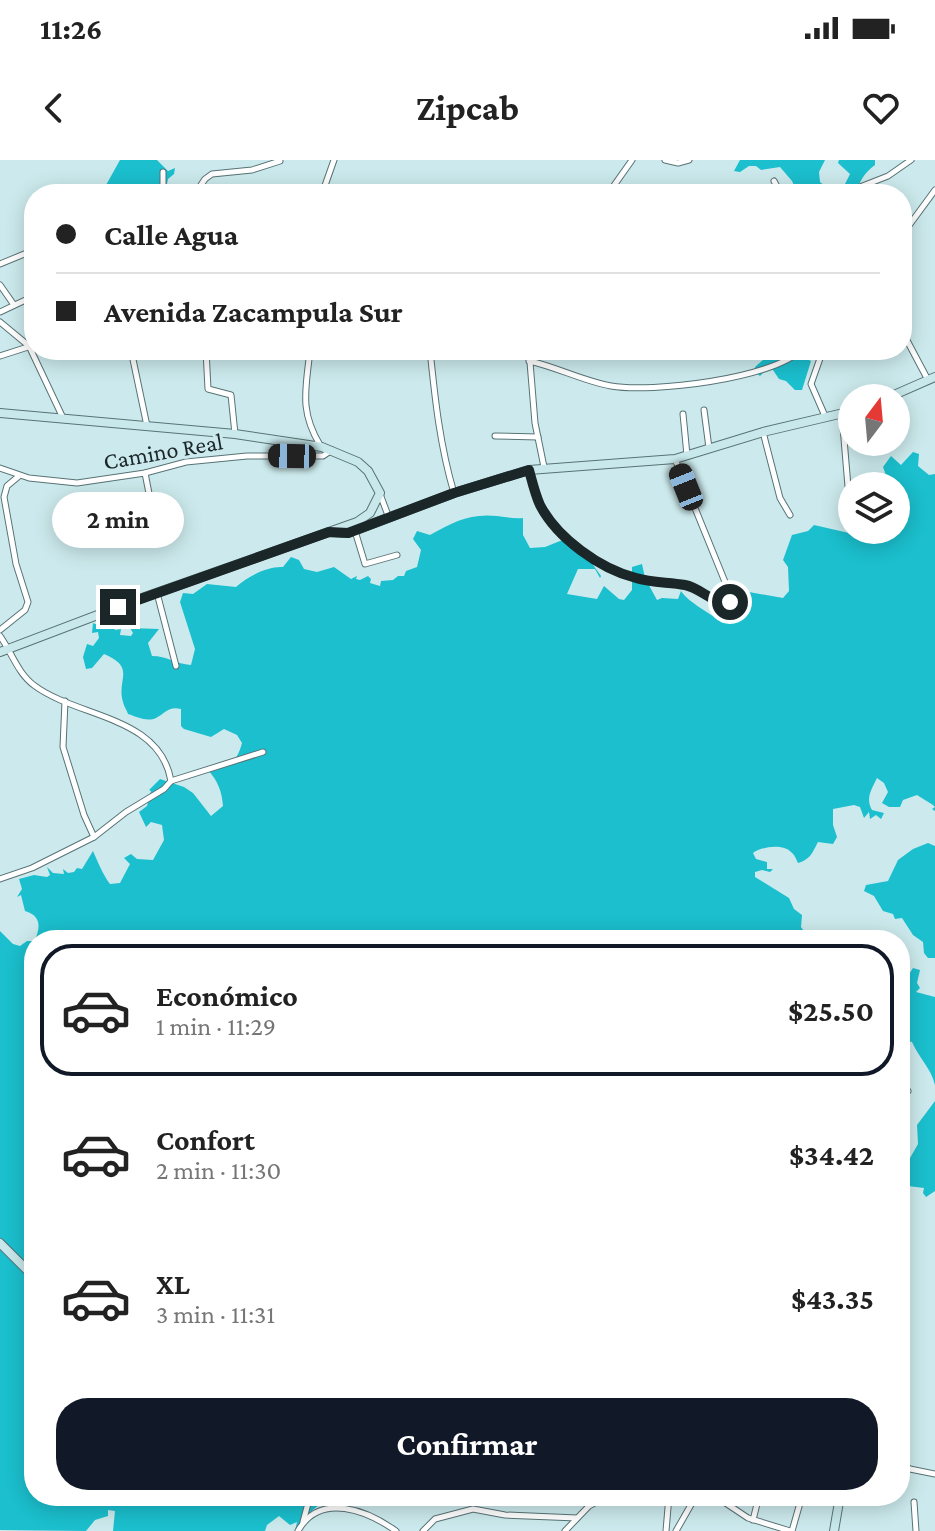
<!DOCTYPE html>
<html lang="es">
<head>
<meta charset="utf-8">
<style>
  body { margin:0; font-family:"Crimson Pro",serif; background:#f6f6f6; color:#222; height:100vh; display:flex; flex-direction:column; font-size:30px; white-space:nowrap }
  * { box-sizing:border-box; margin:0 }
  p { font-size:26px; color:#767676 }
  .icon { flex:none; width:44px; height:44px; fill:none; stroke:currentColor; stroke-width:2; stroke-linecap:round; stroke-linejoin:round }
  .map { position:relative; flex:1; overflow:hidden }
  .side { position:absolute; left:24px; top:770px; width:886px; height:576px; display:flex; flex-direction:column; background:#fff; border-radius:32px; box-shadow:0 4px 20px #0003 }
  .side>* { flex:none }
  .guide { position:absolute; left:24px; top:24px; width:888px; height:176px; border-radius:32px; box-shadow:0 4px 20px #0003; display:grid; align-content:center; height:176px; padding:0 32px; background:#fff }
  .needle { width:52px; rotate:16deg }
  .buttons { position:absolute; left:838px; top:224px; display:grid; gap:16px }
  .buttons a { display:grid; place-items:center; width:72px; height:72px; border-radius:50%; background:#fff; box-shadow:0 4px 20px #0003; font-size:40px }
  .end { position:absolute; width:36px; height:36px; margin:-18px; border:10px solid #1b2628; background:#fff; box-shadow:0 0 0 4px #fff }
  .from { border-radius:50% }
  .bubble { position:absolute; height:56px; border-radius:28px; background:#fff; box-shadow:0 4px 20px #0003; font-size:26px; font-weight:700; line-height:56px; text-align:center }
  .car { position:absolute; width:24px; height:48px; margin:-24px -12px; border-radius:10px; box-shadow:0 0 6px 2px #0007; background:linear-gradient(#222 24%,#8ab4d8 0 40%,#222 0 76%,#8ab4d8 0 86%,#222 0) }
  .guide b { display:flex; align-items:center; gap:28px; height:76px; font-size:30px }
  .guide b+b { border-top:2px solid #e0e0e0 }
  .guide i { width:20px; height:20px; background:#222 }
  ul { padding:14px 0 0; list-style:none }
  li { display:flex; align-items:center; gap:24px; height:132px; margin:0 16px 12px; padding:0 16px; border:4px solid transparent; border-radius:32px }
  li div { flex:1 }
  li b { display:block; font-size:30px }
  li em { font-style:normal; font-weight:700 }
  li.active { border-color:#111827 }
  li>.icon { width:72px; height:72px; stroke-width:1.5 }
  .primary-button { display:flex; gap:16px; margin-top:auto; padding:16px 32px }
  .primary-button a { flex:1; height:92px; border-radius:32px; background:#111827; color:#fff; font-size:32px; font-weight:700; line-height:92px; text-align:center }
  .status { display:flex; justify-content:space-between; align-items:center; height:56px; padding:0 40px; background:#fff; direction:ltr }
  .status svg { height:22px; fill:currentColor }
  header { display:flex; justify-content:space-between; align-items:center; height:104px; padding:0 32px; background:#fff; font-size:36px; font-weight:700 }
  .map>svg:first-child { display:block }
  .forest { fill:#1bbfce }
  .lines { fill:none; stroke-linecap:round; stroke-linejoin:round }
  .street-casing { stroke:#587376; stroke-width:7 }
  .secondary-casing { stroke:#587376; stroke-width:10 }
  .street { stroke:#fff; stroke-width:5 }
  .secondary { stroke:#c8e8eb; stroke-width:8 }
  .route { stroke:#1b2628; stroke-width:10 }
  .labels { text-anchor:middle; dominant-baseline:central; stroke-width:6; stroke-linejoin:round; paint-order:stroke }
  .street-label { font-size:24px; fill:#1b2628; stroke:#cceaed }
</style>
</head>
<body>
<div class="status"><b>11:26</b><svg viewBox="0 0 49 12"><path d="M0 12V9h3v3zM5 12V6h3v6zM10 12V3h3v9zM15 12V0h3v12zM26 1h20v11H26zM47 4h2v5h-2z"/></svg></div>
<header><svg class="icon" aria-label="back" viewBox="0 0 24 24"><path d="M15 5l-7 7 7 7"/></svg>Zipcab<svg class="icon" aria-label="heart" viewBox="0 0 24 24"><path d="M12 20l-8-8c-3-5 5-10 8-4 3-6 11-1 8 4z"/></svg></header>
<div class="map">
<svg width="935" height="1371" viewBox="0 0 935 1371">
  <rect width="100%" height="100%" fill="#cceaed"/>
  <g class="forest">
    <path d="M120 0H157L168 11 175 8 174 14 168 19 165 34H101Z"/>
    <path d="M740 0H825L819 12 820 22 830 30 828 34H798L792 21 780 7 761 10 756 6H749L740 12 734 11Z"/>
    <path d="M839 0H875V5C864 13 859 22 856 34H835L843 28 850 14 838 3Z"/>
    <path d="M762 190H794L797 195 811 201 802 230H795L786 221 779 219 773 210H766L760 216 755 212V207L765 198 761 194Z"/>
    <path d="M913 292 919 294 918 306 929 315 935 314V651L932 649 935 647 933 645 917 635 903 640 900 647H889L882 643 888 632 884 623 877 618C872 629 865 638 872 650L884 653 881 659 876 655 870 659 869 652 864 658 860 647 854 645 833 649V665L837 677 833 684 818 682C812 693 811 699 798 703 796 699 795 695 791 692 783 683 760 687 753 693L756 699 767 702V709H773L770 712 762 710 755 712V717L789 738 794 749 802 755 801 767 810 780H35C40 768 42 756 25 751L21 735 17 737 22 729 19 719 34 715 47 717 50 715 47 707 53 713 64 714 63 709 68 713 74 712 77 708 82 709 93 691C98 702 102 713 110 724L120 723 130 704 124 698 131 694 137 699 153 700 164 680 162 665 151 662 146 667 139 652 147 646 151 631 149 630 160 619 184 627 193 633 211 656 223 646C222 632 218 621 208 610L210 606C229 608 237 602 242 583L237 575 224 569 211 577 184 569 181 566V549C168 546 166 553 156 558 147 562 137 557 128 554 127 550 124 547 123 542 116 519 137 508 104 494L92 508 86 509 83 497 87 484 93 486 99 478 98 472 92 473 93 463 100 466 107 461 112 463 115 470 121 469 120 475 131 476 133 473 130 468 159 469 148 483 152 496C167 496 176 504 191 505L195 489 180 442 183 433 193 434 207 424 236 427C247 417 267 406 283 407L291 397 299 400 304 409 317 412 334 407 351 419 357 416 356 419 360 420 368 416 371 419 370 423 380 426 381 421 393 420 398 416H404L406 411 417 407 421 390 413 379 417 371 430 375C453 362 470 353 497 356 507 357 513 359 523 358V375L530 388 545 387 570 377 576 381 601 416 600 418 595 409H578L567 434 597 439 604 426 619 439 624 440 632 430V407L642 404 645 418 657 440 662 438 678 439 681 431C688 442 711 454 723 463 730 458 730 450 736 444 741 440 744 437 749 432L783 438 789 431 788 407 783 400 792 375 808 371 814 365 849 373 854 370H896V353L906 354 909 349 906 333 896 326H890L883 307 891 296 901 305Z"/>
    <path d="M928 683 935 686V798H928L924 793 923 782 913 775 902 758 895 759 893 754 883 751 874 736 864 731 866 725 888 721 898 700 913 689Z"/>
    <path d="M0 771 13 784 20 786 27 781H34V1336H319L320 1344 308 1354 301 1371H295L297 1362 290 1365 279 1356 267 1365 265 1371H113L115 1351 108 1350V1356L95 1360 86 1371 0 1370Z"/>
    <path d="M913 808 920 810 917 823 920 828 916 832 935 837V925C931 908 919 898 912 882L900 879V837L910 820 906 819Z"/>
    <path d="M935 941V1031L926 1037 923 1033 924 1028 900 1025 904 1019 900 1012V1000L910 998 918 984 917 965Z"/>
  </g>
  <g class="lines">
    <g class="street-casing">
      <g id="street">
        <path d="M665 0 678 3 689 0"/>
        <path d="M774 21 781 34"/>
        <path d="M163 34V12"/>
        <path d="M195 34 205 19 212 14 252 10 280 1"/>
        <path d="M322 34 334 0"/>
        <path d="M608 34 632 0"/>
        <path d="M842 34 888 16 911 0"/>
        <path d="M902 75 935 30"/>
        <path d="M0 104 34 90"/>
        <path d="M0 125 14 145"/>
        <path d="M0 152 34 136"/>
        <path d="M0 162 29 186 63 258"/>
        <path d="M902 171 928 220"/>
        <path d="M131 190 147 266"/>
        <path d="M206 190 208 229 231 235 235 274"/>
        <path d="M310 190C306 229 299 250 320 285"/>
        <path d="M430 190C435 239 440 286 454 333"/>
        <path d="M529 190 535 263 544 307"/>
        <path d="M823 190 811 224 825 256"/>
        <path d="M0 196 28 187"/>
        <path d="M529 201C557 207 583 221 611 226 651 233 772 219 801 190"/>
        <path d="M704 250 709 288"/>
        <path d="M683 254 687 295"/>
        <path d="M842 255 851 362"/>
        <path d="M763 272 780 338 790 355"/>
        <path d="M495 276 538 277"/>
        <path d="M0 308 29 318 77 323 145 313 186 302 247 296H323L332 290"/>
        <path d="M530 311C533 322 535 335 541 346 558 378 599 408 633 418 651 423 671 421 689 426 703 430 714 443 728 443L732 439 675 299"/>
        <path d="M145 313 158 379"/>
        <path d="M380 334 389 358"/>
        <path d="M355 371 365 404 397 395"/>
        <path d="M157 433 176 506"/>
        <path d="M0 470 25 450 28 442 16 404 4 337 7 326 19 316"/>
        <path d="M0 476C12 493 18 514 35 526 79 558 160 556 171 621"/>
        <path d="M65 541 63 587 84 655 94 677"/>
        <path d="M171 621 263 592"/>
        <path d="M0 719 32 708 94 677 126 652 164 629 171 621"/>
        <path d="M900 934 908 931"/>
        <path d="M900 1302 910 1309 935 1314"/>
        <path d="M715 1336 748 1358 790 1371"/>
        <path d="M914 1342 916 1371"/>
        <path d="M753 1360 759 1336"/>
        <path d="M303 1362 310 1336"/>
        <path d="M298 1371C320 1331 368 1351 396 1371"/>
        <path d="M423 1371 435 1359 473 1349 505 1355 577 1358"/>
        <path d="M565 1371 589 1346 608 1336"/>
        <path d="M666 1371 669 1336"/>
        <path d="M676 1371 696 1336"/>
        <path d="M792 1371 802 1336"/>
      </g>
    </g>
    <g class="secondary-casing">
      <g id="secondary">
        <path d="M887 238 935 217"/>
        <path d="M0 253 235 274 322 287 358 302 368 311 380 333 370 353 357 362 145 437 0 492"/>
        <path d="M330 372 348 373 454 333 529 310 675 299 763 272 852 251"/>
        <path d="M0 1083 34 1117"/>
        <path d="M834 1371 840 1336"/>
      </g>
    </g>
    <use href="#street" class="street"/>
    <use href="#secondary" class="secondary"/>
  </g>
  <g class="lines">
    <path class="route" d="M118 447 329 372 348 373 454 333 529 310C532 321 535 334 540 345 557 378 600 409 636 418 652 423 669 422 685 425 701 428 714 445 730 442"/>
  </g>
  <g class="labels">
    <g class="street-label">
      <text transform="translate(163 291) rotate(-10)">Camino Real</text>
    </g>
  </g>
</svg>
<div class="buttons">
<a><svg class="needle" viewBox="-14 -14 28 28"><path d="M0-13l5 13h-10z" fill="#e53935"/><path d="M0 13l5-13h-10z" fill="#767676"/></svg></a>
<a><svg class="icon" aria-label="layers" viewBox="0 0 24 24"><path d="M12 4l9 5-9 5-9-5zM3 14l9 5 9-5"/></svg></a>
</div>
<i class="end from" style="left:730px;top:442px"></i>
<i class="end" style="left:118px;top:447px"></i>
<div class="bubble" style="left:52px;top:332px;width:132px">2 min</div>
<i class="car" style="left:292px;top:296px;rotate:271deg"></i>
<i class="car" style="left:686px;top:327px;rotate:338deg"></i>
<div class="guide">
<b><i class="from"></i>Calle Agua</b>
<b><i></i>Avenida Zacampula Sur</b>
</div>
<section class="side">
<ul>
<li class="active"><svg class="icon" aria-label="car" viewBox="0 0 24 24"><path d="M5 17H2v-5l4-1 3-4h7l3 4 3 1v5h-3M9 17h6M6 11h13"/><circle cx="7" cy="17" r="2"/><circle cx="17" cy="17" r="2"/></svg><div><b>Económico</b><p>1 min · 11:29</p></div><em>$25.50</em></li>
<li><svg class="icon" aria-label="car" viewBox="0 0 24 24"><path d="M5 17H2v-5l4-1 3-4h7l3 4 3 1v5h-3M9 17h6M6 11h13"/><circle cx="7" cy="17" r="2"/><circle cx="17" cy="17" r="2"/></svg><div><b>Confort</b><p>2 min · 11:30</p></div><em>$34.42</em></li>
<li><svg class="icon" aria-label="car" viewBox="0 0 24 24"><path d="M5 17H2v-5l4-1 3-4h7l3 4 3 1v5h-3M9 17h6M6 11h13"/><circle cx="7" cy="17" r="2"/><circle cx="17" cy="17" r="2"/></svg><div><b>XL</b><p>3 min · 11:31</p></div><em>$43.35</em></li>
</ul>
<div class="primary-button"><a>Confirmar</a></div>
</section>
</div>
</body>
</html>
